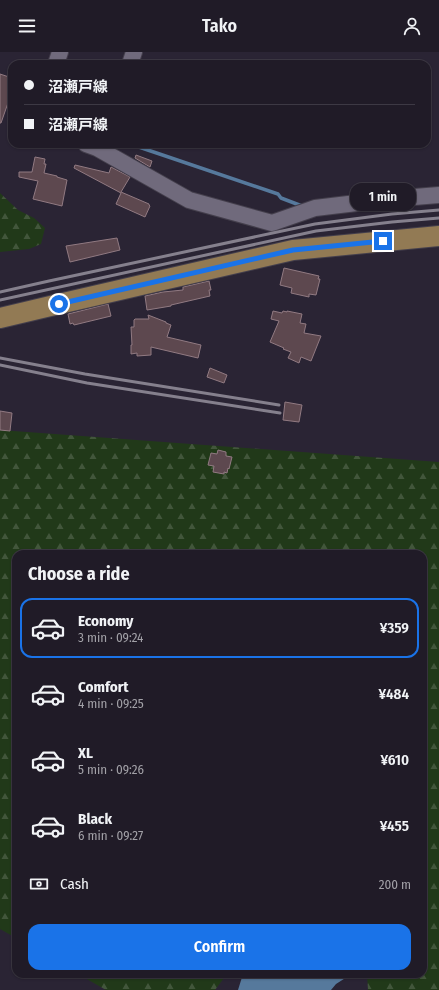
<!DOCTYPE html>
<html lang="en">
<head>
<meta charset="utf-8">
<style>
  body { margin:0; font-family:"Fira Sans Condensed","Noto Sans JP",sans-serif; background:#2d2833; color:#f1f3f6; height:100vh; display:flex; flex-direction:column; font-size:15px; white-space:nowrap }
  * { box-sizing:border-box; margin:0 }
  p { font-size:13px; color:#a2a1a7 }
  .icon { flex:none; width:22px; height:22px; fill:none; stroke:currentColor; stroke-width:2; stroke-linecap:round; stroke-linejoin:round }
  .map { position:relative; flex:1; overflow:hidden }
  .drawer { position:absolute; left:12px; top:498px; width:415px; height:428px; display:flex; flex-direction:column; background:#201b27; border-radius:12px; box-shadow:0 1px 3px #0004,0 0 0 1px #3d3944 }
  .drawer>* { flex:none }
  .hud { position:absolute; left:8px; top:8px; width:423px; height:88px; border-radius:12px; box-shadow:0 1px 3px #0004,0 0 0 1px #3d3944; display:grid; align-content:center; height:88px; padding:0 16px; background:#201b27 }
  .end { position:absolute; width:18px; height:18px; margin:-9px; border:5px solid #1a73e8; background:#fff; box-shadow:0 0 0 2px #fff }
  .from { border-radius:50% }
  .bubble { position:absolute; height:28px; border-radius:12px; background:#201b27; box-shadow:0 1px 3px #0004,0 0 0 1px #3d3944; font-size:13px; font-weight:600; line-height:28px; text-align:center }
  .hud b { display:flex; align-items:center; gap:14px; height:38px; font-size:15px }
  .hud b+b { border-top:1px solid #3d3944 }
  .hud i { width:10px; height:10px; background:#f1f3f6 }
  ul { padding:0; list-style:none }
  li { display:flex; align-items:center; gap:12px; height:60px; margin:0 8px 6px; padding:0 8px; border:2px solid transparent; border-radius:12px }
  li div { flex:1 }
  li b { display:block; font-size:15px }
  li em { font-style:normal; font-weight:600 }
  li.selected { border-color:#1a73e8 }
  li>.icon { width:36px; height:36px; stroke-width:1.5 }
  h2 { padding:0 16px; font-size:18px; line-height:48px }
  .pay { display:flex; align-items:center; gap:10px; height:44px; padding:0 16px; font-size:15px }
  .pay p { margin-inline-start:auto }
  .cta { display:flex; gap:8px; margin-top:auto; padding:8px 16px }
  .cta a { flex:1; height:46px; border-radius:12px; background:#1a73e8; color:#fff; font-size:16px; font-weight:600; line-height:46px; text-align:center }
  header { display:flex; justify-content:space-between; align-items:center; height:52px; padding:0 16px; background:#201b27; font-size:18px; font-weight:600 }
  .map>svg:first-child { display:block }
  .forest { fill:url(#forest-firs) }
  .water { fill:#56799c }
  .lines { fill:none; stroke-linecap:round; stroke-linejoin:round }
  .stream { stroke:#56799c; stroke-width:3.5 }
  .building { fill:#5d484f; stroke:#917a82 }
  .minor-casing { stroke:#443f4c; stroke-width:18 }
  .major-casing { stroke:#443f4c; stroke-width:22 }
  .minor { stroke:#706a7c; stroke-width:16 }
  .major { stroke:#927a54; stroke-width:20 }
  .rail { stroke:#85808d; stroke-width:3 }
  .route { stroke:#1a73e8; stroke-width:5 }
</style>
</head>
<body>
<header><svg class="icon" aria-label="menu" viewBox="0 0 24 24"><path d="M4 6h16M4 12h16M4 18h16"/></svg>Tako<svg class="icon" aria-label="person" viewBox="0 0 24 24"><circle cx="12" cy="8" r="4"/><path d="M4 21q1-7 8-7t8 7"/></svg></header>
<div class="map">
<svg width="439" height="938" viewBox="0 0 439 938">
  <defs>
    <pattern id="forest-firs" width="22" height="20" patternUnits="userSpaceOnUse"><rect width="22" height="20" fill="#213919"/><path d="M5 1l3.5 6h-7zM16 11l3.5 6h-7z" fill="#42563b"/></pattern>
  </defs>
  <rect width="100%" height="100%" fill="#2a2434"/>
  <g class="forest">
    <path d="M0 141 18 158 34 166 45 176 41 192 29 197 0 200Z"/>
    <path d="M0 378 439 410V938H368L367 922H423V502H16V886L0 877Z"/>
    <path d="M78 922H227L215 938H106Z"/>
  </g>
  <path class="water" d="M243 922H349L347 925 336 932 331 938H238Z"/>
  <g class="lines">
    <path class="stream" d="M130 92 278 142 281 146 302 154"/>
  </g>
  <g class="building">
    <path d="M0 22 12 26V49L9 48 1 71H0Z"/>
    <path d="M136 103 152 109 150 115 135 106Z"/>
    <path d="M35 105 45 107 44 112H46L44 121 57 124V125L67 128 62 154 33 147 38 129 19 125V120H32Z"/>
    <path d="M75 113 109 121 111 115 130 125 121 140 149 152V153L150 154 145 165 116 152 121 141 74 116Z"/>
    <path d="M117 186 120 198 70 210 66 194Z"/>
    <path d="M284 216 319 224 318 227H320L316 243 309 242V245L291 241 292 236 280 233Z"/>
    <path d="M209 229 211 238H209L210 244 171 253V254L147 258 145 244 163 240 183 238V235Z"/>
    <path d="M108 252 111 264 74 273 73 271 70 272 68 262Z"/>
    <path d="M273 259 282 261 283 259 287 260V259L302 262 300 271 306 272 304 281 321 284 311 309 301 305 299 311 288 306 291 300 283 297 284 296 270 290 279 269 271 267Z"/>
    <path d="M148 263 166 270V271L171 273 167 285 201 293 198 306 151 295V303L137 304V301L131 302V293H132L131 275H134V268L135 267H149Z"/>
    <path d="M210 316 227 323 224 331 207 325Z"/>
    <path d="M285 350 302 353 299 370 283 368Z"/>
    <path d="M0 359 12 361 10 379 0 378Z"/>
    <path d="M218 398 226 400V404L232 405 229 417 228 416 227 421 224 420V422L213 420 214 414 208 413 211 401 217 402Z"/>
  </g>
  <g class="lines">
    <g class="minor-casing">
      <g id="minor">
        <path d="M56 12 60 0"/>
        <path d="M130 12 134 0"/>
        <path d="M86 92 97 96 189 148 272 171 315 156 390 147 439 143"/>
      </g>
    </g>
    <g class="major-casing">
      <path id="major" d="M0 266 59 252 293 198 439 184"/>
    </g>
    <use href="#minor" class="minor"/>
    <use href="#major" class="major"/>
    <g class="rail">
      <path d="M0 240 49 229 315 172 392 162 439 158"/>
      <path d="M0 248 316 179 392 170 439 166"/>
      <path d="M0 306 85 322 279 353"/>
      <path d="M0 313 87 331 280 361"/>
    </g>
  </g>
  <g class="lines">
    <path class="route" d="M59 252 293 198 383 189"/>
  </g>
</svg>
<i class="end from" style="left:59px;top:252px"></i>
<i class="end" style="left:383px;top:189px"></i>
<div class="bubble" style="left:350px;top:131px;width:66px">1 min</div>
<div class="hud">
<b><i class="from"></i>沼瀬戸線</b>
<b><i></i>沼瀬戸線</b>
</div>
<section class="drawer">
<h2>Choose a ride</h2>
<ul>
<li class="selected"><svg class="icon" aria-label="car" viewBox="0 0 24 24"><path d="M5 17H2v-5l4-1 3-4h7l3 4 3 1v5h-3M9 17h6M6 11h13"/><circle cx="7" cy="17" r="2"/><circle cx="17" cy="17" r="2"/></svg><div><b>Economy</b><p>3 min · 09:24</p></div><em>¥359</em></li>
<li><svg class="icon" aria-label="car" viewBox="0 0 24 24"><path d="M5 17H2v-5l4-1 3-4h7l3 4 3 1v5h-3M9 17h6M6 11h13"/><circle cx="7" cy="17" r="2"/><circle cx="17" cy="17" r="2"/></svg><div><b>Comfort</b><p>4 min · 09:25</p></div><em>¥484</em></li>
<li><svg class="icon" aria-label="car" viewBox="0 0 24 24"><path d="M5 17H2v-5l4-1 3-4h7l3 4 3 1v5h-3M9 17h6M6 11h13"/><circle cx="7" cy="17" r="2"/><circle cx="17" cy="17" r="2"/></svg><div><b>XL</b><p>5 min · 09:26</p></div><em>¥610</em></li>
<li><svg class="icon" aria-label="car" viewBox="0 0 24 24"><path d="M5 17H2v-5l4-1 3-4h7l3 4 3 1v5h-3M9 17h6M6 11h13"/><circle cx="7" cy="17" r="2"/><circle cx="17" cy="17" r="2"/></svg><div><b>Black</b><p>6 min · 09:27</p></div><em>¥455</em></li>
</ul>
<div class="pay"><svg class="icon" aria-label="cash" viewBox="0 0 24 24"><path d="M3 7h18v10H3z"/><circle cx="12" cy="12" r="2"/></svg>Cash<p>200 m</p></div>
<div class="cta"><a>Confirm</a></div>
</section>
</div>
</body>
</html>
